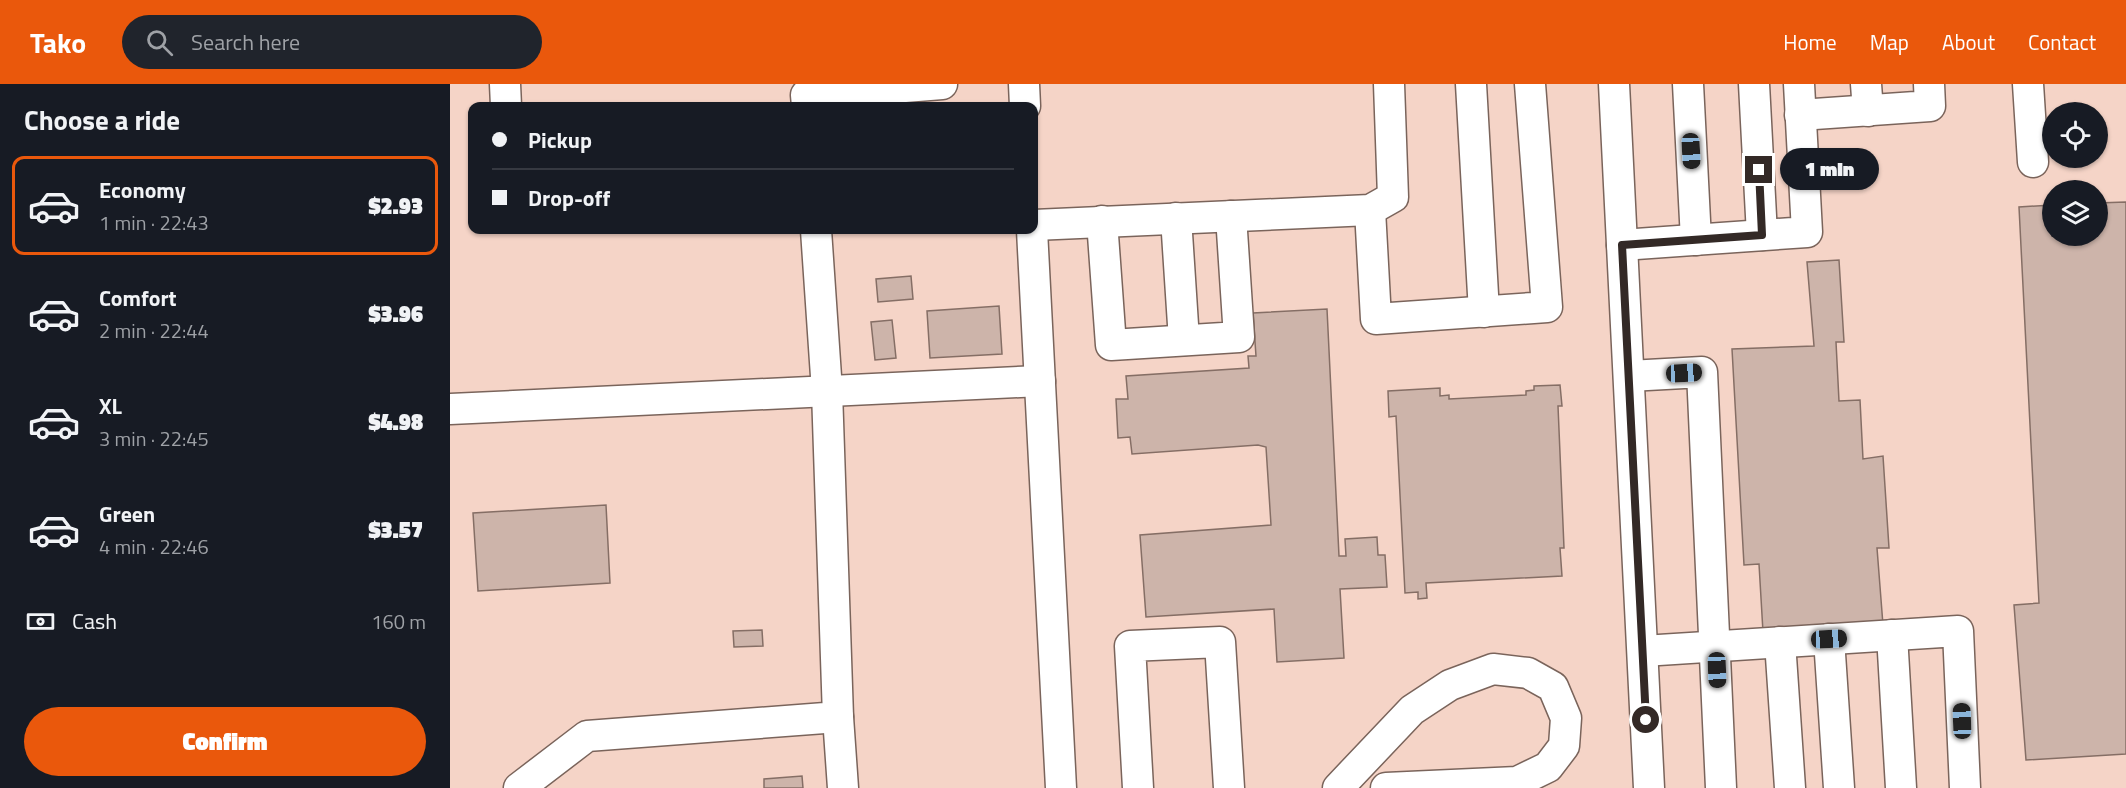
<!DOCTYPE html>
<html lang="en">
<head>
<meta charset="utf-8">
<style>
  body { margin:0; font-family:"Titillium Web",sans-serif; background:#20242c; color:#f1f3f6; height:100vh; display:flex; flex-direction:column; font-size:22px; white-space:nowrap }
  * { box-sizing:border-box; margin:0 }
  p { font-size:20px; color:#9ea1a6 }
  .icon { flex:none; width:33px; height:33px; fill:none; stroke:currentColor; stroke-width:2; stroke-linecap:round; stroke-linejoin:round }
  .map { position:relative; flex:1; overflow:hidden }
  .details { display:flex; flex-direction:column; background:#171b24; width:450px }
  .details>* { flex:none }
  .guide { position:absolute; left:18px; top:18px; width:570px; height:132px; border-radius:12px; box-shadow:0 2px 4px #0004; display:grid; align-content:center; height:132px; padding:0 24px; background:#171b24 }
  .controls { position:absolute; left:1592px; top:18px; display:grid; gap:12px }
  .controls a { display:grid; place-items:center; width:66px; height:66px; border-radius:50%; background:#171b24; box-shadow:0 2px 4px #0004; font-size:30px }
  .end { position:absolute; width:27px; height:27px; margin:-14px; border:8px solid #332926; background:#fff; box-shadow:0 0 0 3px #fff }
  .from { border-radius:50% }
  .bubble { position:absolute; height:42px; border-radius:21px; background:#171b24; box-shadow:0 2px 4px #0004; font-size:20px; font-weight:800; line-height:42px; text-align:center }
  .car { position:absolute; width:18px; height:36px; margin:-18px -9px; border-radius:8px; box-shadow:0 0 4px 2px #0007; background:linear-gradient(#222 24%,#8ab4d8 0 40%,#222 0 76%,#8ab4d8 0 86%,#222 0) }
  .guide b { display:flex; align-items:center; gap:21px; height:57px; font-size:22px }
  .guide b+b { border-top:2px solid #363941 }
  .guide i { width:15px; height:15px; background:#f1f3f6 }
  ul { padding:0; list-style:none }
  li { display:flex; align-items:center; gap:18px; height:99px; margin:0 12px 9px; padding:0 12px; border:3px solid transparent; border-radius:12px }
  li div { flex:1 }
  li b { display:block; font-size:22px }
  li em { font-style:normal; font-weight:800 }
  li.active { border-color:#ea580c }
  li>.icon { width:54px; height:54px; stroke-width:1.5 }
  h2 { padding:0 24px; font-size:27px; line-height:72px }
  .pay { display:flex; align-items:center; gap:15px; height:66px; padding:0 24px; font-size:22px }
  .pay p { margin-inline-start:auto }
  .action { display:flex; gap:12px; margin-top:auto; padding:12px 24px }
  .action a { flex:1; height:69px; border-radius:36px; background:#ea580c; color:#fff; font-size:24px; font-weight:800; line-height:69px; text-align:center }
  header { display:flex; align-items:center; gap:36px; box-sizing:border-box; height:84px; padding:0 30px; background:#ea580c; color:#fff }
  header strong { font-size:28px }
  nav { display:flex; gap:33px; margin-inline-start:auto; font-size:21px }
  .search { width:420px; height:54px; background:#20242c; display:flex; align-items:center; gap:15px; box-sizing:border-box; padding:0 21px; border-radius:33px; color:#9ea1a6; font-size:22px }
  main { display:flex; flex:1; min-height:0 }
  .map>svg:first-child { display:block }
  .built { fill:#f5d4c7; fill-rule:evenodd }
  .building { fill:#cdb4aa; stroke:#856e65; stroke-width:1.5 }
  .lines { fill:none; stroke-linecap:round; stroke-linejoin:round }
  .minor-casing { stroke:#7a645b; stroke-width:33 }
  .minor { stroke:#fff; stroke-width:30 }
  .route { stroke:#332926; stroke-width:8 }
</style>
</head>
<body>
<header>
<strong>Tako</strong>
<div class="search"><svg class="icon" aria-label="search" viewBox="0 0 24 24"><circle cx="10" cy="10" r="6"/><path d="M15 15l6 6"/></svg>Search here</div>
<nav><a>Home</a><a>Map</a><a>About</a><a>Contact</a></nav>
</header>
<main>
<section class="details">
<h2>Choose a ride</h2>
<ul>
<li class="active"><svg class="icon" aria-label="car" viewBox="0 0 24 24"><path d="M5 17H2v-5l4-1 3-4h7l3 4 3 1v5h-3M9 17h6M6 11h13"/><circle cx="7" cy="17" r="2"/><circle cx="17" cy="17" r="2"/></svg><div><b>Economy</b><p>1 min · 22:43</p></div><em>$2.93</em></li>
<li><svg class="icon" aria-label="car" viewBox="0 0 24 24"><path d="M5 17H2v-5l4-1 3-4h7l3 4 3 1v5h-3M9 17h6M6 11h13"/><circle cx="7" cy="17" r="2"/><circle cx="17" cy="17" r="2"/></svg><div><b>Comfort</b><p>2 min · 22:44</p></div><em>$3.96</em></li>
<li><svg class="icon" aria-label="car" viewBox="0 0 24 24"><path d="M5 17H2v-5l4-1 3-4h7l3 4 3 1v5h-3M9 17h6M6 11h13"/><circle cx="7" cy="17" r="2"/><circle cx="17" cy="17" r="2"/></svg><div><b>XL</b><p>3 min · 22:45</p></div><em>$4.98</em></li>
<li><svg class="icon" aria-label="car" viewBox="0 0 24 24"><path d="M5 17H2v-5l4-1 3-4h7l3 4 3 1v5h-3M9 17h6M6 11h13"/><circle cx="7" cy="17" r="2"/><circle cx="17" cy="17" r="2"/></svg><div><b>Green</b><p>4 min · 22:46</p></div><em>$3.57</em></li>
</ul>
<div class="pay"><svg class="icon" aria-label="cash" viewBox="0 0 24 24"><path d="M3 7h18v10H3z"/><circle cx="12" cy="12" r="2"/></svg>Cash<p>160 m</p></div>
<div class="action"><a>Confirm</a></div>
</section>
<div class="map">
<svg width="1676" height="704" viewBox="0 0 1676 704">
  <rect width="100%" height="100%" fill="#fbe1d7"/>
  <path class="built" d="M0 0H1676V704H0ZM22 22H584V146H22ZM1602 28H1647V74H1602ZM1602 106H1647V152H1602Z"/>
  <g class="building">
    <path d="M1676 118V670L1576 676 1564 521 1589 519 1569 123 1602 121V152H1647V119Z"/>
    <path d="M1389 176 1394 258H1386L1389 317 1410 316 1413 375 1433 372 1439 464H1427L1433 541 1313 548 1309 480 1294 481 1282 265 1364 262 1357 178Z"/>
    <path d="M461 192 463 215 428 218 426 195Z"/>
    <path d="M549 222 552 270 480 274 477 227Z"/>
    <path d="M877 225 889 472H896L895 455 927 453 928 471H935L937 503 890 505 894 574 827 578 824 525 696 533 690 451 821 441 816 363 808 361 682 370 680 353 668 354 666 315H678L676 292 799 284 798 272H806L803 229Z"/>
    <path d="M442 236 446 274 425 276 421 238Z"/>
    <path d="M1110 301 1112 322H1108L1114 464H1110L1112 492 976 499 977 514 968 515V508L955 509 946 332 939 333 938 307 990 304V312L999 311V315L1076 311V307L1084 306V302Z"/>
    <path d="M156 421 160 499 28 507 23 429Z"/>
    <path d="M312 546 313 562 284 563 283 547Z"/>
    <path d="M352 692 353 704H314V695Z"/>
  </g>
  <g class="lines">
    <g class="minor-casing">
      <g id="minor">
        <path d="M55 0 56 22"/>
        <path d="M574 0 575 22"/>
        <path d="M1021 0 1034 228"/>
        <path d="M1164 0 1199 704"/>
        <path d="M1238 0 1246 156"/>
        <path d="M1304 0 1312 151"/>
        <path d="M1416 0 1418 27"/>
        <path d="M1578 0 1583 78"/>
        <path d="M357 22 356 11 492 0"/>
        <path d="M1350 31 1480 22 1479 0"/>
        <path d="M920 126 926 235 1097 223 1080 0"/>
        <path d="M726 134 734 256"/>
        <path d="M652 137 661 261 789 253 781 132"/>
        <path d="M584 141 920 126 943 113 939 0"/>
        <path d="M582 146 611 704"/>
        <path d="M1172 161 1357 148 1349 0"/>
        <path d="M1179 292 1252 288 1271 704"/>
        <path d="M0 325 590 297"/>
        <path d="M1442 551 1451 704"/>
        <path d="M1379 555 1389 704"/>
        <path d="M1330 558 1340 704"/>
        <path d="M1193 567 1508 547 1515 704"/>
        <path d="M388 633 393 704"/>
        <path d="M69 704 137 652 388 633 377 307 366 146"/>
        <path d="M688 704 680 562 770 558 779 704"/>
        <path d="M888 704 962 626 1000 601 1043 585 1078 589 1103 603 1116 634 1114 662 1098 683 1067 698 936 704"/>
      </g>
    </g>
    <use href="#minor" class="minor"/>
  </g>
  <g class="lines">
    <path class="route" d="M1196 636 1172 161 1312 151 1309 86"/>
  </g>
</svg>
<div class="controls">
<a><svg class="icon" aria-label="locate" viewBox="0 0 24 24"><circle cx="12" cy="12" r="6"/><path d="M12 2v4M12 18v4M2 12h4M18 12h4"/></svg></a>
<a><svg class="icon" aria-label="layers" viewBox="0 0 24 24"><path d="M12 4l9 5-9 5-9-5zM3 14l9 5 9-5"/></svg></a>
</div>
<i class="end from" style="left:1196px;top:636px"></i>
<i class="end" style="left:1309px;top:86px"></i>
<div class="bubble" style="left:1330px;top:64px;width:99px">1 min</div>
<i class="car" style="left:1241px;top:67px;rotate:177deg"></i>
<i class="car" style="left:1234px;top:289px;rotate:87deg"></i>
<i class="car" style="left:1379px;top:555px;rotate:87deg"></i>
<i class="car" style="left:1267px;top:586px;rotate:178deg"></i>
<i class="car" style="left:1512px;top:637px;rotate:358deg"></i>
<div class="guide">
<b><i class="from"></i>Pickup</b>
<b><i></i>Drop-off</b>
</div>
</div>
</main>
</body>
</html>
